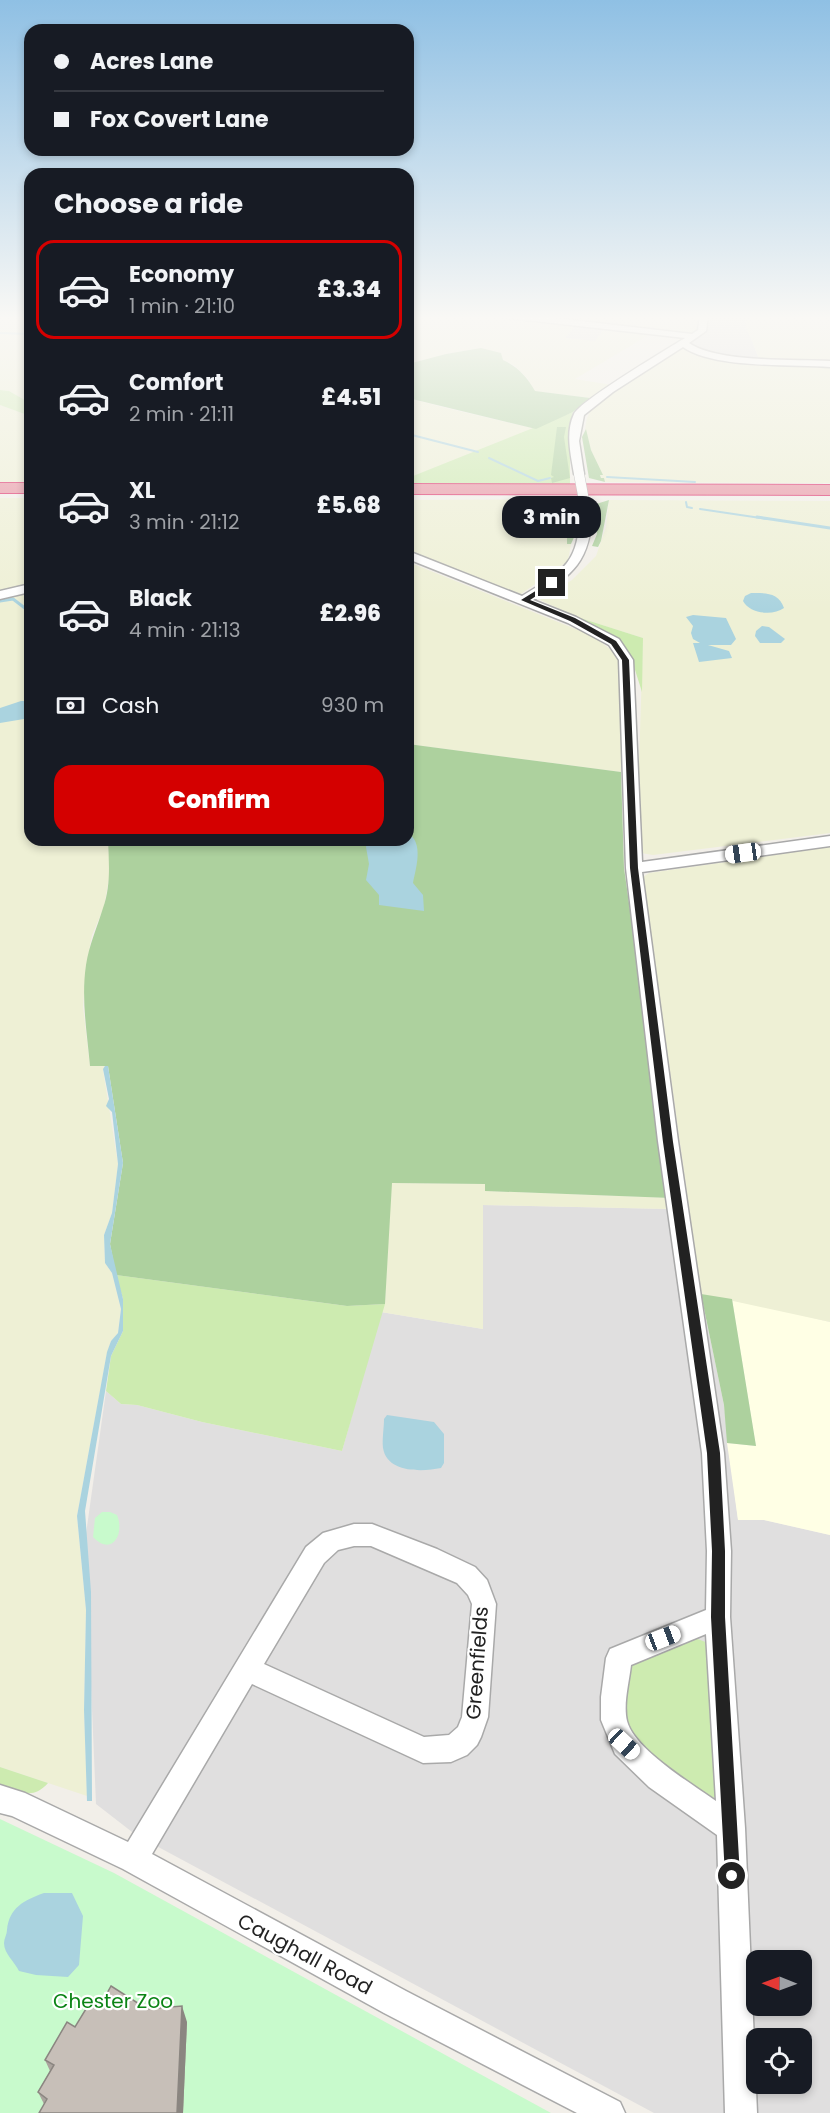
<!DOCTYPE html>
<html lang="en">
<head>
<meta charset="utf-8">
<style>
  body { margin:0; font-family:Poppins,sans-serif; background:#242831; color:#f1f3f6; height:100vh; display:flex; flex-direction:column; font-size:22px; white-space:nowrap }
  * { box-sizing:border-box; margin:0 }
  p { font-size:20px; color:#9ea1a6 }
  .icon { flex:none; width:33px; height:33px; fill:none; stroke:currentColor; stroke-width:2; stroke-linecap:round; stroke-linejoin:round }
  .map { position:relative; flex:1; overflow:hidden }
  .details { position:absolute; left:24px; top:168px; width:390px; height:678px; display:flex; flex-direction:column; background:#171b24; border-radius:18px; box-shadow:0 3px 9px #0003 }
  .details>* { flex:none }
  .hud { position:absolute; left:24px; top:24px; width:390px; height:132px; border-radius:18px; box-shadow:0 3px 9px #0003; display:grid; align-content:center; height:132px; padding:0 30px; background:#171b24 }
  .needle { width:39px; rotate:271deg }
  .buttons { position:absolute; left:746px; top:1950px; display:grid; gap:12px }
  .buttons a { display:grid; place-items:center; width:66px; height:66px; border-radius:12px; background:#171b24; box-shadow:0 3px 9px #0003; font-size:30px }
  .end { position:absolute; width:27px; height:27px; margin:-14px; border:8px solid #222; background:#fff; box-shadow:0 0 0 3px #fff }
  .from { border-radius:50% }
  .bubble { position:absolute; height:42px; border-radius:18px; background:#171b24; box-shadow:0 3px 9px #0003; font-size:20px; font-weight:800; line-height:42px; text-align:center }
  .car { position:absolute; width:18px; height:36px; margin:-18px -9px; border-radius:8px; box-shadow:0 0 4px 2px #0007; background:linear-gradient(#fff 24%,#345 0 40%,#fff 0 76%,#345 0 86%,#fff 0) }
  .hud b { display:flex; align-items:center; gap:21px; height:57px; font-size:22px }
  .hud b+b { border-top:2px solid #363941 }
  .hud i { width:15px; height:15px; background:#f1f3f6 }
  ul { padding:0; list-style:none }
  li { display:flex; align-items:center; gap:18px; height:99px; margin:0 12px 9px; padding:0 18px; border:3px solid transparent; border-radius:18px }
  li div { flex:1 }
  li b { display:block; font-size:22px }
  li em { font-style:normal; font-weight:800 }
  li.active { border-color:#d40000 }
  li>.icon { width:54px; height:54px; stroke-width:1.5 }
  h2 { padding:0 30px; font-size:27px; line-height:72px }
  .pay { display:flex; align-items:center; gap:15px; height:66px; padding:0 30px; font-size:22px }
  .pay p { margin-inline-start:auto }
  .cta { display:flex; gap:12px; margin-top:auto; padding:12px 30px }
  .cta a { flex:1; height:69px; border-radius:18px; background:#d40000; color:#fff; font-size:24px; font-weight:800; line-height:69px; text-align:center }
  .map>svg:first-child { display:block }
  .residential { fill:#e0dfdf; fill-rule:evenodd }
  .education { fill:#ffffe5 }
  .farmland { fill:#eef0d5 }
  .grass { fill:#cdebb0 }
  .forest { fill:#add19e }
  .park { fill:#c8facc }
  .water { fill:#aad3df }
  .lines { fill:none; stroke-linecap:round; stroke-linejoin:round }
  .stream-far1 { stroke:#aad3df; stroke-width:2 }
  .stream { stroke:#aad3df; stroke-width:3 }
  .minor-casing { stroke:#a9a9a9; stroke-width:3 }
  .highway-casing { stroke:#dc2a67; stroke-width:2 }
  .minor { fill:#fff; fill-rule:evenodd }
  .highway { fill:#e892a2; fill-rule:evenodd }
  .minor-bridge-casing { stroke:#a9a9a9; stroke-width:11; stroke-linecap:butt }
  .minor-bridge { stroke:#fff; stroke-width:10 }
  .wall { fill:#aba49e }
  .shaded-wall { fill:#8b8681 }
  .building { fill:#c7bfb8; stroke:#8b8681; stroke-width:1.5 }
  .route { fill:#222 }
  .labels { text-anchor:middle; dominant-baseline:central; stroke-width:4.5; stroke-linejoin:round; paint-order:stroke }
  .near-street-label { font-size:20px; fill:#222; stroke:#fff }
  .near-park-label { font-size:20px; fill:#0c8416; stroke:#fff }
</style>
</head>
<body>
<div class="map">
<svg width="830" height="2113" viewBox="0 0 830 2113">
  <rect width="100%" height="100%" fill="#f2efe9"/>
  <g class="residential">
    <path d="M707 315H747L746 326 759 359 707 353 686 343 692 337 706 332Z"/>
    <path d="M577 324 605 328 595 342 564 338Z"/>
    <path d="M482 1205 669 1209 680 1287 701 1294 724 1405 738 1520H764L830 1535V2113H654L136 1835 96 1804 85 1541 106 1391 121 1404 137 1405 202 1422 342 1451 381 1312 483 1329ZM756 1960H801V2006H756ZM756 2038H801V2084H756Z"/>
  </g>
  <path class="education" d="M732 1299 830 1322V1535L764 1520H738L727 1443 756 1446Z"/>
  <g class="farmland">
    <path d="M0 315H30V332L27 333 30 334V403L9 391 0 390Z"/>
    <path d="M408 315H488L577 324 565 338 595 341 605 328 652 333 575 379 612 385 590 398 534 391 528 379 515 366 481 348 446 354 408 364Z"/>
    <path d="M536 315H701V326L700 330 696 333H677Z"/>
    <path d="M747 315H830V363L759 359 746 326Z"/>
    <path d="M681 346 703 355 830 366V483L605 482 604 478H601L600 475H602L591 450 585 429 587 418 593 406Z"/>
    <path d="M408 398 446 408 536 429 408 478Z"/>
    <path d="M0 405 30 416V482H0Z"/>
    <path d="M0 498H30V586L0 592Z"/>
    <path d="M576 499 573 505 559 503 567 529V543L571 544 568 561 521 594 408 552V500Z"/>
    <path d="M609 500 830 501V833L653 855 641 853 639 842V764L643 638 577 617 540 600 572 580 596 556 606 527Z"/>
    <path d="M408 562 593 636 615 653 621 666 623 695 621 772 408 744Z"/>
    <path d="M30 592V840H108L110 873 104 907 92 935 86 967 83 1007 90 1066H105L103 1070 118 1164 112 1213 104 1235 105 1263 112 1273 121 1309 118 1333 111 1341 107 1353 77 1516 86 1610 84 1710 87 1796 0 1767V598Z"/>
    <path d="M830 847V1322L701 1294 643 877 649 873Z"/>
    <path d="M391 1183 485 1184 486 1191 671 1198 669 1209 483 1205V1329L381 1312 385 1304Z"/>
  </g>
  <g class="grass">
    <path d="M0 390 9 391 30 403V416L0 405Z"/>
    <path d="M573 412 570 427V485H408V478Z"/>
    <path d="M577 617 643 638 642 692 630 654 615 639Z"/>
    <path d="M116 1275 347 1306 385 1304 342 1451 202 1422 137 1405 121 1404 106 1391 111 1356 123 1331V1299Z"/>
    <path d="M695 1638 708 1643 721 1790 715 1797 710 1799 636 1748 625 1720 627 1669 634 1661Z"/>
    <path d="M0 1767 48 1783C32 1801 20 1791 0 1785Z"/>
  </g>
  <g class="forest">
    <path d="M481 348 501 353 503 360C518 367 527 377 535 391L590 398 573 412 536 429 408 398V364L446 354Z"/>
    <path d="M557 427H566L564 437 570 478 552 483 551 478 554 477 551 475Z"/>
    <path d="M586 429 591 450 603 475H600L601 478H604L605 482 589 478 582 437Z"/>
    <path d="M609 500 601 541 598 547 592 546 597 534 593 505Z"/>
    <path d="M559 502 573 505 576 533 571 544H567V529Z"/>
    <path d="M408 744 621 772 624 868 671 1198 485 1191V1184L392 1183 385 1304 347 1306 116 1275 110 1244 123 1163 108 1066H90C87 1032 81 999 86 965 89 945 97 928 103 908 111 886 109 863 108 840H408Z"/>
    <path d="M701 1294 732 1299 756 1446 727 1443 724 1405Z"/>
  </g>
  <g class="park">
    <path d="M102 1512H110L117 1515C125 1534 112 1557 93 1537L95 1518Z"/>
    <path d="M0 1819 114 1873 551 2113H0Z"/>
  </g>
  <g class="water">
    <path d="M751 593C765 593 779 592 784 608 773 616 750 614 743 601L745 596Z"/>
    <path d="M693 615 726 618 736 639 731 645H708L729 651 732 658 699 662 693 643H700L693 639 691 633 693 626 686 617Z"/>
    <path d="M762 626 769 627 785 639 781 643H760L755 636 756 631Z"/>
    <path d="M21 701H30V718L0 723V708Z"/>
    <path d="M408 833C424 843 416 868 413 883L423 895 424 911 379 905V895L366 880 369 864 366 847 368 840H408Z"/>
    <path d="M105 1066H108L123 1163 110 1244 123 1299V1331L111 1356 85 1511 91 1592 92 1801H87L84 1710 86 1610 77 1516 107 1352 111 1341 118 1333 121 1309 112 1273 105 1263 104 1235 112 1213 118 1164 112 1112 106 1106 109 1099 103 1069Z"/>
    <path d="M387 1415 434 1422 444 1434V1463L441 1468C422 1472 387 1473 383 1448 382 1439 384 1428 384 1419Z"/>
    <path d="M44 1893H72L83 1916 79 1965 68 1977 36 1975 19 1971C15 1962 4 1954 4 1943 4 1939 7 1934 7 1930 9 1908 24 1900 44 1893Z"/>
  </g>
  <g class="lines">
    <g class="stream-far1">
      <path d="M0 333 30 334"/>
      <path d="M408 434 478 452"/>
      <path d="M489 458 538 481 550 478"/>
      <path d="M607 477 695 482"/>
      <path d="M686 502 687 507 692 508"/>
      <path d="M700 509 767 519"/>
    </g>
    <g class="stream">
      <path d="M757 517 830 528"/>
      <path d="M0 601 13 599 30 612"/>
    </g>
    <g class="minor-casing">
      <g id="minor">
        <path d="M503 315H529L692 334 698 330 700 315H708L706 331 689 343C718 363 794 359 830 361V367C792 364 714 369 683 347L613 392 584 415 579 441 584 474 579 477 574 474C571 455 565 433 574 414 580 401 667 349 685 338L507 318Z"/>
        <path d="M586 508 592 511C591 561 573 575 533 600L576 617 619 639 633 660 642 862 830 836V846L642 872 678 1141 724 1453 731 1551 730 1617 745 1828 757 2113H725L717 1835 649 1787 615 1754 601 1720V1697L606 1658 610 1649 706 1610 707 1551 702 1453 658 1141 626 868 619 660 609 645 568 623 408 559V551L522 596C564 571 579 563 580 511ZM706 1634 716 1801C692 1784 634 1749 627 1721 623 1704 629 1683 631 1665Z"/>
        <path d="M30 584V592L0 599V591Z"/>
        <path d="M354 1524H372L437 1549 475 1567 487 1580 496 1604 488 1717 481 1737 477 1745 467 1755 451 1762 423 1763 252 1684 152 1854 406 1991 620 2102 625 2113H577L384 2013 123 1869 12 1816 0 1813V1785L25 1793 128 1842 306 1547 323 1533ZM354 1546H371L457 1583 468 1595 472 1604 462 1717 458 1727 449 1735 424 1737 264 1664 324 1563 338 1550Z"/>
      </g>
    </g>
    <g class="highway-casing">
      <g id="highway">
        <rect x="0" y="483" width="30" height="10"/>
        <path d="M408 484 830 485V495L408 494Z"/>
      </g>
    </g>
    <use href="#minor" class="minor"/>
    <use href="#highway" class="highway"/>
    <g class="minor-bridge-casing">
      <path id="minor-bridge" d="M579 474 586 511"/>
    </g>
    <use href="#minor-bridge" class="minor-bridge"/>
  </g>
  <path class="wall" d="M101 2004 147 2009 187 2022 183 2113H39L44 2104 38 2092 50 2071 45 2060 75 2027Z"/>
  <path class="shaded-wall" d="M182 2006 187 2022 183 2113H177Z"/>
  <path class="building" d="M111 1986 147 2009 182 2006 177 2113H39L47 2099 38 2092 54 2065 45 2060 67 2022 75 2027 92 1999 101 2004Z"/>
  <linearGradient id="sky" x2="0" y2="1"><stop stop-color="#8fc0e4"/><stop offset="0.52" stop-color="#f9f8f5"/><stop offset="1" stop-color="#f9f8f5" stop-opacity="0"/></linearGradient>
  <rect width="830" height="611" fill="url(#sky)"/>
  <path class="route" d="M550 582 556 583 530 600 575 618 616 641 629 660 638 868 673 1142 720 1453 725 1551V1617L740 1876 738 1881 732 1883 727 1881 725 1876 711 1617 712 1551 707 1453 663 1142 630 868 622 660 611 644 570 621 521 600Z"/>
  <g class="labels">
    <g class="near-street-label">
      <text transform="translate(477 1663) rotate(-86)">Greenfields</text>
      <text transform="translate(305 1954) rotate(28)">Caughall Road</text>
    </g>
    <g class="near-park-label">
      <text x="113" y="2001">Chester Zoo</text>
    </g>
  </g>
</svg>
<div class="buttons">
<a><svg class="needle" viewBox="-14 -14 28 28"><path d="M0-13l5 13h-10z" fill="#e53935"/><path d="M0 13l5-13h-10z" fill="#9ea1a6"/></svg></a>
<a><svg class="icon" aria-label="locate" viewBox="0 0 24 24"><circle cx="12" cy="12" r="6"/><path d="M12 2v4M12 18v4M2 12h4M18 12h4"/></svg></a>
</div>
<i class="end from" style="left:732px;top:1876px"></i>
<i class="end" style="left:552px;top:583px"></i>
<div class="bubble" style="left:502px;top:496px;width:99px">3 min</div>
<i class="car" style="left:743px;top:853px;rotate:262deg"></i>
<i class="car" style="left:663px;top:1638px;rotate:69deg"></i>
<i class="car" style="left:624px;top:1744px;rotate:133deg"></i>
<div class="hud">
<b><i class="from"></i>Acres Lane</b>
<b><i></i>Fox Covert Lane</b>
</div>
<section class="details">
<h2>Choose a ride</h2>
<ul>
<li class="active"><svg class="icon" aria-label="car" viewBox="0 0 24 24"><path d="M5 17H2v-5l4-1 3-4h7l3 4 3 1v5h-3M9 17h6M6 11h13"/><circle cx="7" cy="17" r="2"/><circle cx="17" cy="17" r="2"/></svg><div><b>Economy</b><p>1 min · 21:10</p></div><em>£3.34</em></li>
<li><svg class="icon" aria-label="car" viewBox="0 0 24 24"><path d="M5 17H2v-5l4-1 3-4h7l3 4 3 1v5h-3M9 17h6M6 11h13"/><circle cx="7" cy="17" r="2"/><circle cx="17" cy="17" r="2"/></svg><div><b>Comfort</b><p>2 min · 21:11</p></div><em>£4.51</em></li>
<li><svg class="icon" aria-label="car" viewBox="0 0 24 24"><path d="M5 17H2v-5l4-1 3-4h7l3 4 3 1v5h-3M9 17h6M6 11h13"/><circle cx="7" cy="17" r="2"/><circle cx="17" cy="17" r="2"/></svg><div><b>XL</b><p>3 min · 21:12</p></div><em>£5.68</em></li>
<li><svg class="icon" aria-label="car" viewBox="0 0 24 24"><path d="M5 17H2v-5l4-1 3-4h7l3 4 3 1v5h-3M9 17h6M6 11h13"/><circle cx="7" cy="17" r="2"/><circle cx="17" cy="17" r="2"/></svg><div><b>Black</b><p>4 min · 21:13</p></div><em>£2.96</em></li>
</ul>
<div class="pay"><svg class="icon" aria-label="cash" viewBox="0 0 24 24"><path d="M3 7h18v10H3z"/><circle cx="12" cy="12" r="2"/></svg>Cash<p>930 m</p></div>
<div class="cta"><a>Confirm</a></div>
</section>
</div>
</body>
</html>
